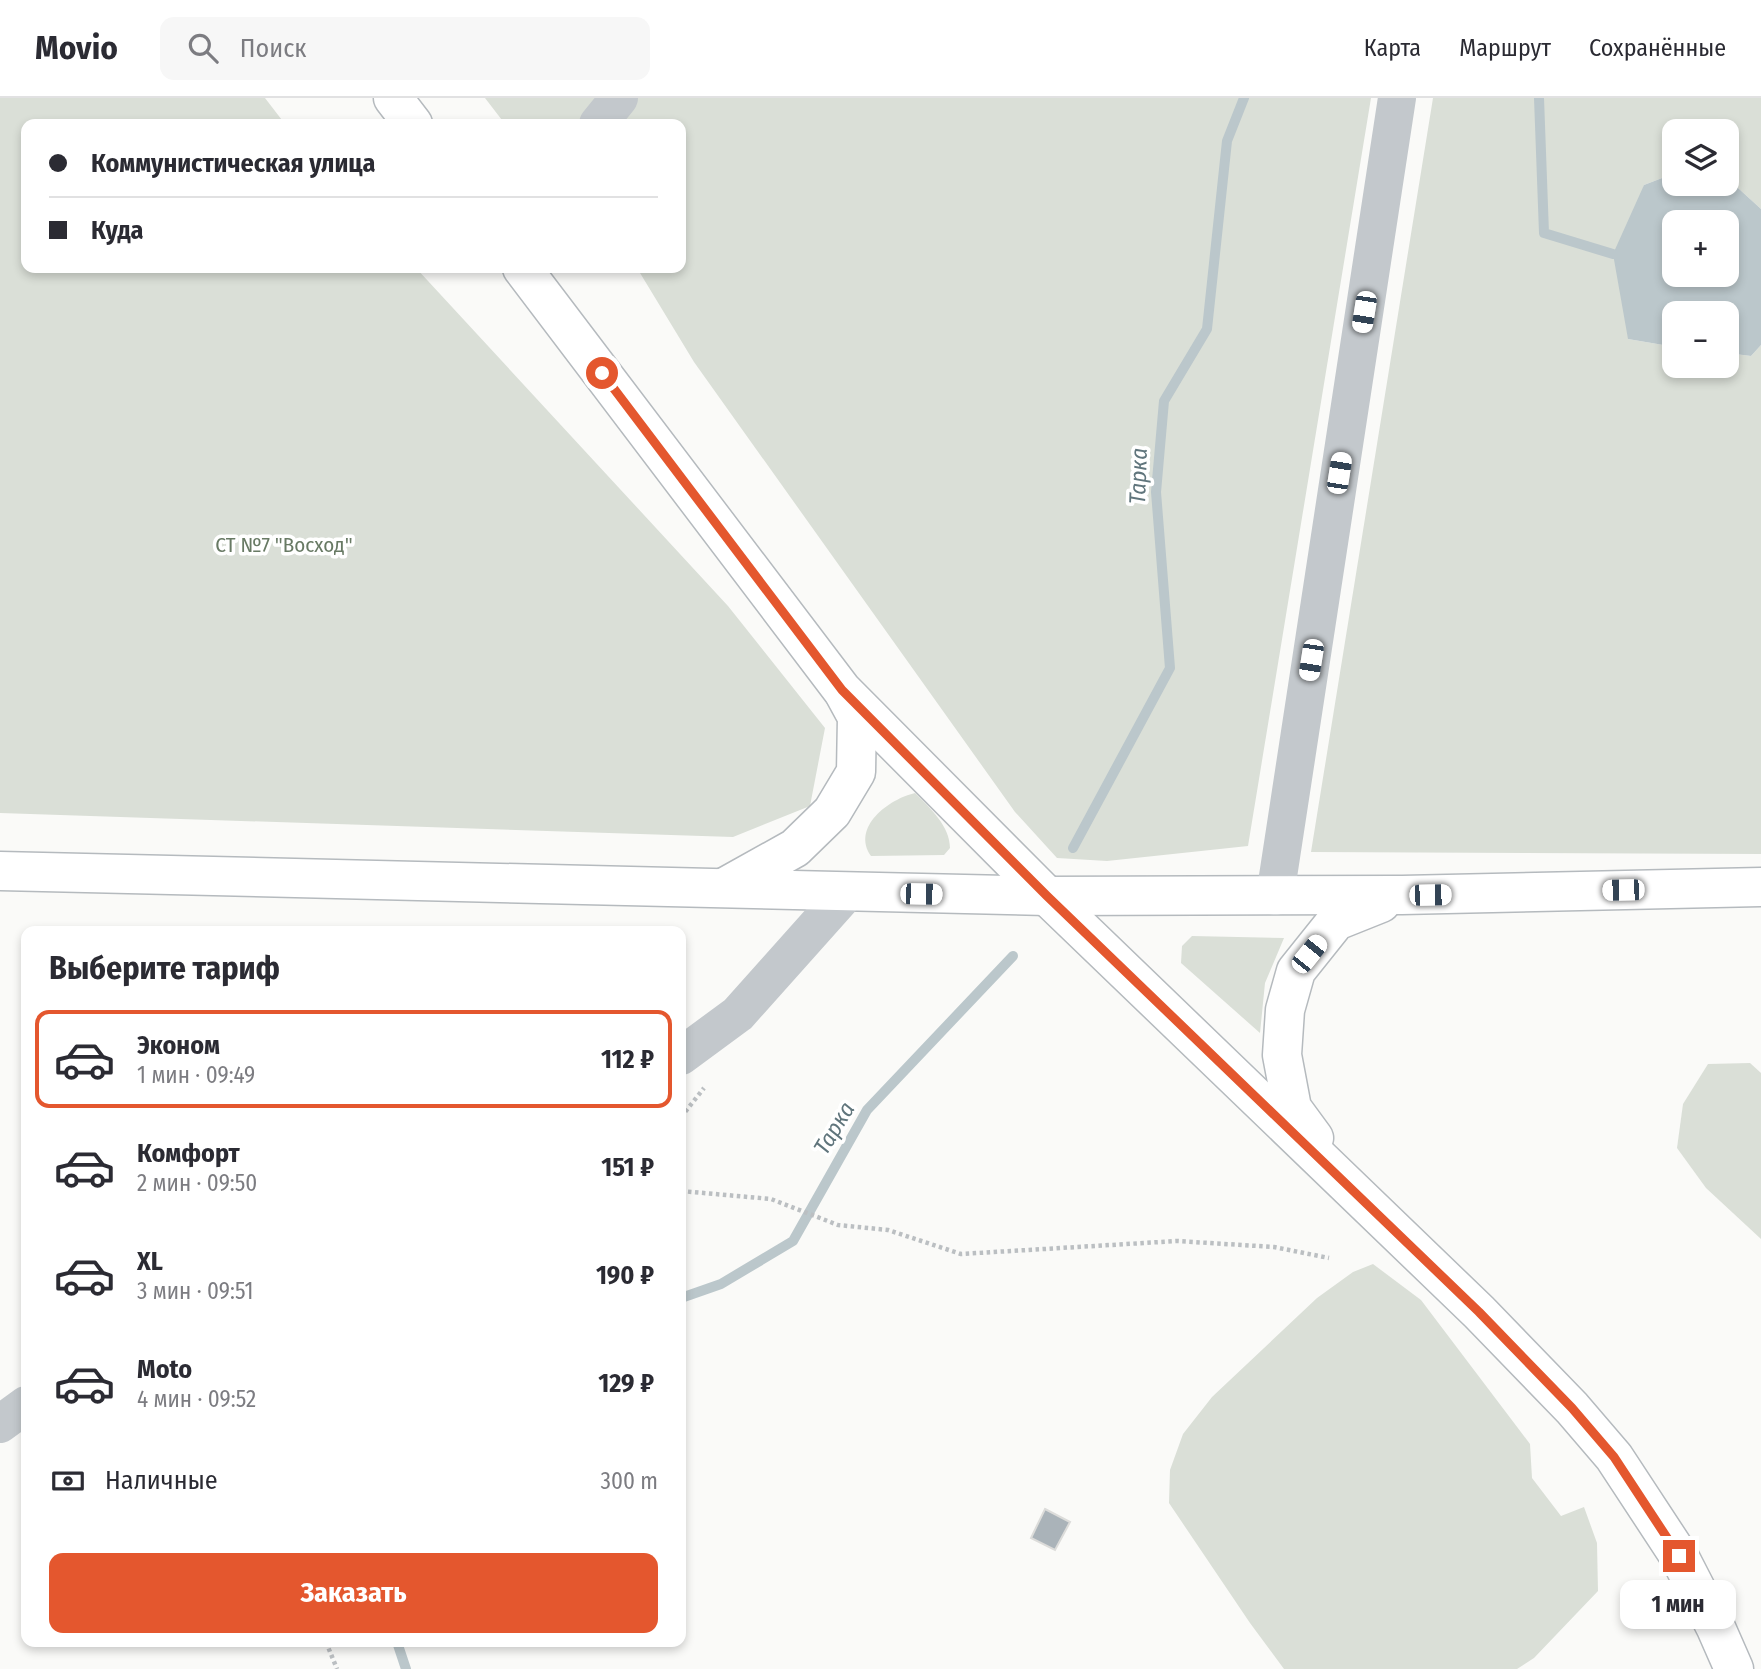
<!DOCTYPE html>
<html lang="ru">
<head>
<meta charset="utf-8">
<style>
  body { margin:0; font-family:"Fira Sans Condensed",sans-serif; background:#f7f7f7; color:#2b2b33; height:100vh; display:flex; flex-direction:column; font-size:26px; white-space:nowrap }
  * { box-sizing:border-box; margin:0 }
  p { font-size:23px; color:#7c7c81 }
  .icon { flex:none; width:38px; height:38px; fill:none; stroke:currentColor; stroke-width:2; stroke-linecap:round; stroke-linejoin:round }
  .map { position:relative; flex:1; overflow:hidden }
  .sheet { position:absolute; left:21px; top:828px; width:665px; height:721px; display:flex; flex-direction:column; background:#fff; border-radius:14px; box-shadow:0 4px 10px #0003 }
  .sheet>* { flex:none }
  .guide { position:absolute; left:21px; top:21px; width:665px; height:154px; border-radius:14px; box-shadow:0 4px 10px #0003; display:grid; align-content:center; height:154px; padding:0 28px; background:#fff }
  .tools { position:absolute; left:1662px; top:21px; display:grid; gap:14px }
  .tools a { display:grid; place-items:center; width:77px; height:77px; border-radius:14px; background:#fff; box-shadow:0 4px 10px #0003; font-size:35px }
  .end { position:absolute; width:32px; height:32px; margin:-16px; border:9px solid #e4572e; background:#fff; box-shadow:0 0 0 4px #fff }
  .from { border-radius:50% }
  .bubble { position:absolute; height:49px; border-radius:14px; background:#fff; box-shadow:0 4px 10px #0003; font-size:23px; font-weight:700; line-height:49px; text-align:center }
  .car { position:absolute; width:21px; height:42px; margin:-21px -10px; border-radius:9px; box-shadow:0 0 5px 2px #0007; background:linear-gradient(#fff 24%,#345 0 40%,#fff 0 76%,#345 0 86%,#fff 0) }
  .guide b { display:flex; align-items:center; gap:24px; height:66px; font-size:26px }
  .guide b+b { border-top:2px solid #e1e1e2 }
  .guide i { width:18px; height:18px; background:#2b2b33 }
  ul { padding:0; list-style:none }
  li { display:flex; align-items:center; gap:21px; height:98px; margin:0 14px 10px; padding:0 14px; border:4px solid transparent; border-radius:14px }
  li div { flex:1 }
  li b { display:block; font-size:26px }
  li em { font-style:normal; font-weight:700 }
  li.active { border-color:#e4572e }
  li>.icon { width:63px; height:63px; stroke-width:1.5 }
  h2 { padding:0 28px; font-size:32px; line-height:84px }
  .pay { display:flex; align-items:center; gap:18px; height:77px; padding:0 28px; font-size:26px }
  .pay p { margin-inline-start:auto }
  .button { display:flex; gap:14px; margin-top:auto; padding:14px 28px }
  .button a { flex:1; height:80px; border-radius:14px; background:#e4572e; color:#fff; font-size:28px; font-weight:700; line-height:80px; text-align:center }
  header { display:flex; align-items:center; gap:42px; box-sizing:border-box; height:98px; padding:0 35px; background:#fff; border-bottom:2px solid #e1e1e2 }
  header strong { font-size:33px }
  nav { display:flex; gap:38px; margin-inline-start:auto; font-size:24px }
  .search { width:490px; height:63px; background:#f7f7f7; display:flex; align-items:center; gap:18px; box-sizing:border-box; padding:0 24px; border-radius:14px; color:#7c7c81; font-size:26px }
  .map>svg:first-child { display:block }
  .green { fill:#dadfd7 }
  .water { fill:#bbc7cb; fill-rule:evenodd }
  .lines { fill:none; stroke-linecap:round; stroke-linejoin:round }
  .stream { stroke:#bbc7cb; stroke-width:10 }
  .building { fill:#aab3b9; stroke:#dcdcda; stroke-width:2 }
  .major-casing { stroke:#b5babe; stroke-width:41 }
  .path { stroke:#bbbfc2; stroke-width:4.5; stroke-dasharray:3.5 3.5; stroke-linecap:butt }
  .minor { stroke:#c3c8cc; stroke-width:38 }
  .major { stroke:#fff; stroke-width:38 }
  .route { stroke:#e4572e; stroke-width:9 }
  .labels { text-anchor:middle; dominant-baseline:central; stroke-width:7; stroke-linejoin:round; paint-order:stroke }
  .park-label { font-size:21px; fill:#687a64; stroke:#fff }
  .water-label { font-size:23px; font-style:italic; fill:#60757c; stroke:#fff }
</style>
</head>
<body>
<header>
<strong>Movio</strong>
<div class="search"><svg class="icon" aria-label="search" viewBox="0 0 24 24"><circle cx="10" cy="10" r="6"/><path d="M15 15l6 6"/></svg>Поиск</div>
<nav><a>Карта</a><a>Маршрут</a><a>Сохранённые</a></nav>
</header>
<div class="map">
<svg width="1761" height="1571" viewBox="0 0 1761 1571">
  <rect width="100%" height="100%" fill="#fafaf8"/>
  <g class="green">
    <path d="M0 0H265L285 26H26V170H416L728 508 825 630 810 708 733 739 0 715Z"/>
    <path d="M485 0H1371L1248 748 1107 763 1057 760 1015 714 694 264 637 170H681V26H505Z"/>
    <path d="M1433 0H1761V111L1727 80V33H1675V75L1644 87 1628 241 1675 249V268H1727V255L1751 258 1761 247V756L1311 754Z"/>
    <path d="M915 695C930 710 950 728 950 750L944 757 871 758C851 729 889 701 915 695Z"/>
    <path d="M1192 838 1284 840 1265 885 1260 935 1181 865 1182 848Z"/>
    <path d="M1750 965 1761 975V1141L1706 1090 1677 1050 1683 1006 1708 966Z"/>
    <path d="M1373 1166 1421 1202 1530 1346 1532 1380 1561 1418 1584 1409 1597 1445 1598 1493 1534 1560 1517 1571H1284L1250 1525 1169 1405 1170 1372 1183 1336 1212 1299 1317 1200 1353 1174Z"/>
  </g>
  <path class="water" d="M1675 75V86H1727V80L1761 111V247L1751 258 1727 255V215H1675V249L1628 241 1613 156 1644 87ZM1675 124H1727V177H1675Z"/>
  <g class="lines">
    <g class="stream">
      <path d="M1539 0 1544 135 1613 156"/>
      <path d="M1073 750 1170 570 1156 394 1164 303 1207 231 1227 43 1244 0"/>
      <path d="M681 1200 721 1186 793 1143 867 1012 1013 858"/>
      <path d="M397 1544 406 1571"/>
    </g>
  </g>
  <path class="building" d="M1045 1411 1070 1424 1055 1452 1031 1440Z"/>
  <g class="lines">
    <g class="major-casing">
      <g id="major">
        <path d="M393 0 413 26"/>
        <path d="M522 170 842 592 1047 798 1479 1214 1572 1310 1614 1359 1679 1458 1716 1530 1734 1571"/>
        <path d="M0 773 1047 798 1402 797 1761 789"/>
        <path d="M725 789 795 750 832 714 856 674 857 619 845 597"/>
        <path d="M1314 1040 1292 1010 1282 957 1285 912 1296 873 1336 823 1381 805"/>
      </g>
    </g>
    <g class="path">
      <path d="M681 1019 704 990"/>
      <path d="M681 1093 771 1101 838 1127 888 1132 961 1156 1177 1143 1274 1149 1329 1160"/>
      <path d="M326 1544 337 1571"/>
    </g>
    <g class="minor">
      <path d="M598 26 619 0"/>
      <path d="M1275 798 1397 0"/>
      <path d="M681 958 738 916 846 795"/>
      <path d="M0 1326 26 1307"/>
    </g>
    <use href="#major" class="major"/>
  </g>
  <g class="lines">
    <path class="route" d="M602 275 842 592 1047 798 1479 1214 1572 1310 1614 1359 1679 1458"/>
  </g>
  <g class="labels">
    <g class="park-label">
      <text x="284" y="447">СТ №7 "Восход"</text>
    </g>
    <g class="water-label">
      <text transform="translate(1138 378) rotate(-88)">Тарка</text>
      <text transform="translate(834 1030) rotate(-59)">Тарка</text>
    </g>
  </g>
</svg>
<div class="tools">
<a><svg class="icon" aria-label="layers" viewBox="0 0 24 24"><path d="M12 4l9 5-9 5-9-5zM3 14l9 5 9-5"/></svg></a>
<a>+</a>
<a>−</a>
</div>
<i class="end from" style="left:602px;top:275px"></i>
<i class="end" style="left:1679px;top:1458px"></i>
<div class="bubble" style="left:1620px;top:1482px;width:116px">1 мин</div>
<i class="car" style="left:1364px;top:214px;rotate:189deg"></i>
<i class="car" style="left:1339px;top:375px;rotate:9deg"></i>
<i class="car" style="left:1311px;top:562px;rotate:189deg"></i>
<i class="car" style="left:1623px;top:792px;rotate:269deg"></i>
<i class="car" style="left:921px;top:796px;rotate:91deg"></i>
<i class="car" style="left:1430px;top:797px;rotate:89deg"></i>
<i class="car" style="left:1309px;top:856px;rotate:39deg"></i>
<div class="guide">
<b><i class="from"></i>Коммунистическая улица</b>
<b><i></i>Куда</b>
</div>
<section class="sheet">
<h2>Выберите тариф</h2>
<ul>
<li class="active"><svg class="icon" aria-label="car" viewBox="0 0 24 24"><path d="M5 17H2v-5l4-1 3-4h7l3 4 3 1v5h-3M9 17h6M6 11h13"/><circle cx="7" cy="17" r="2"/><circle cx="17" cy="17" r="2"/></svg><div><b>Эконом</b><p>1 мин · 09:49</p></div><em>112 ₽</em></li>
<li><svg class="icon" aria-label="car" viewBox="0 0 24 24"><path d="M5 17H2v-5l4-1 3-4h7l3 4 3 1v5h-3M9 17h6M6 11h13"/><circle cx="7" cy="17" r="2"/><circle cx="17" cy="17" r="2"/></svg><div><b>Комфорт</b><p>2 мин · 09:50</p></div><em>151 ₽</em></li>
<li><svg class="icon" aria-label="car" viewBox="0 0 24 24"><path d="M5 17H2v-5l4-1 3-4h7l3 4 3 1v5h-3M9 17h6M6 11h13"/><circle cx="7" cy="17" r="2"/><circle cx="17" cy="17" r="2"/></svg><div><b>XL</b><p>3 мин · 09:51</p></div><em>190 ₽</em></li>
<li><svg class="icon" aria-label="car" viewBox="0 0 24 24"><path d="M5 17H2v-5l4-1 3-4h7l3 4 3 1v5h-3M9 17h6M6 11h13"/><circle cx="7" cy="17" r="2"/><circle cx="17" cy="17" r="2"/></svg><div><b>Moto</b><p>4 мин · 09:52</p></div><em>129 ₽</em></li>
</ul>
<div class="pay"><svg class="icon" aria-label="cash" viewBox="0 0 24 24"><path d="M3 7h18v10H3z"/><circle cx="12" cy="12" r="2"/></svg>Наличные<p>300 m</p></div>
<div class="button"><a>Заказать</a></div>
</section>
</div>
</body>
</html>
